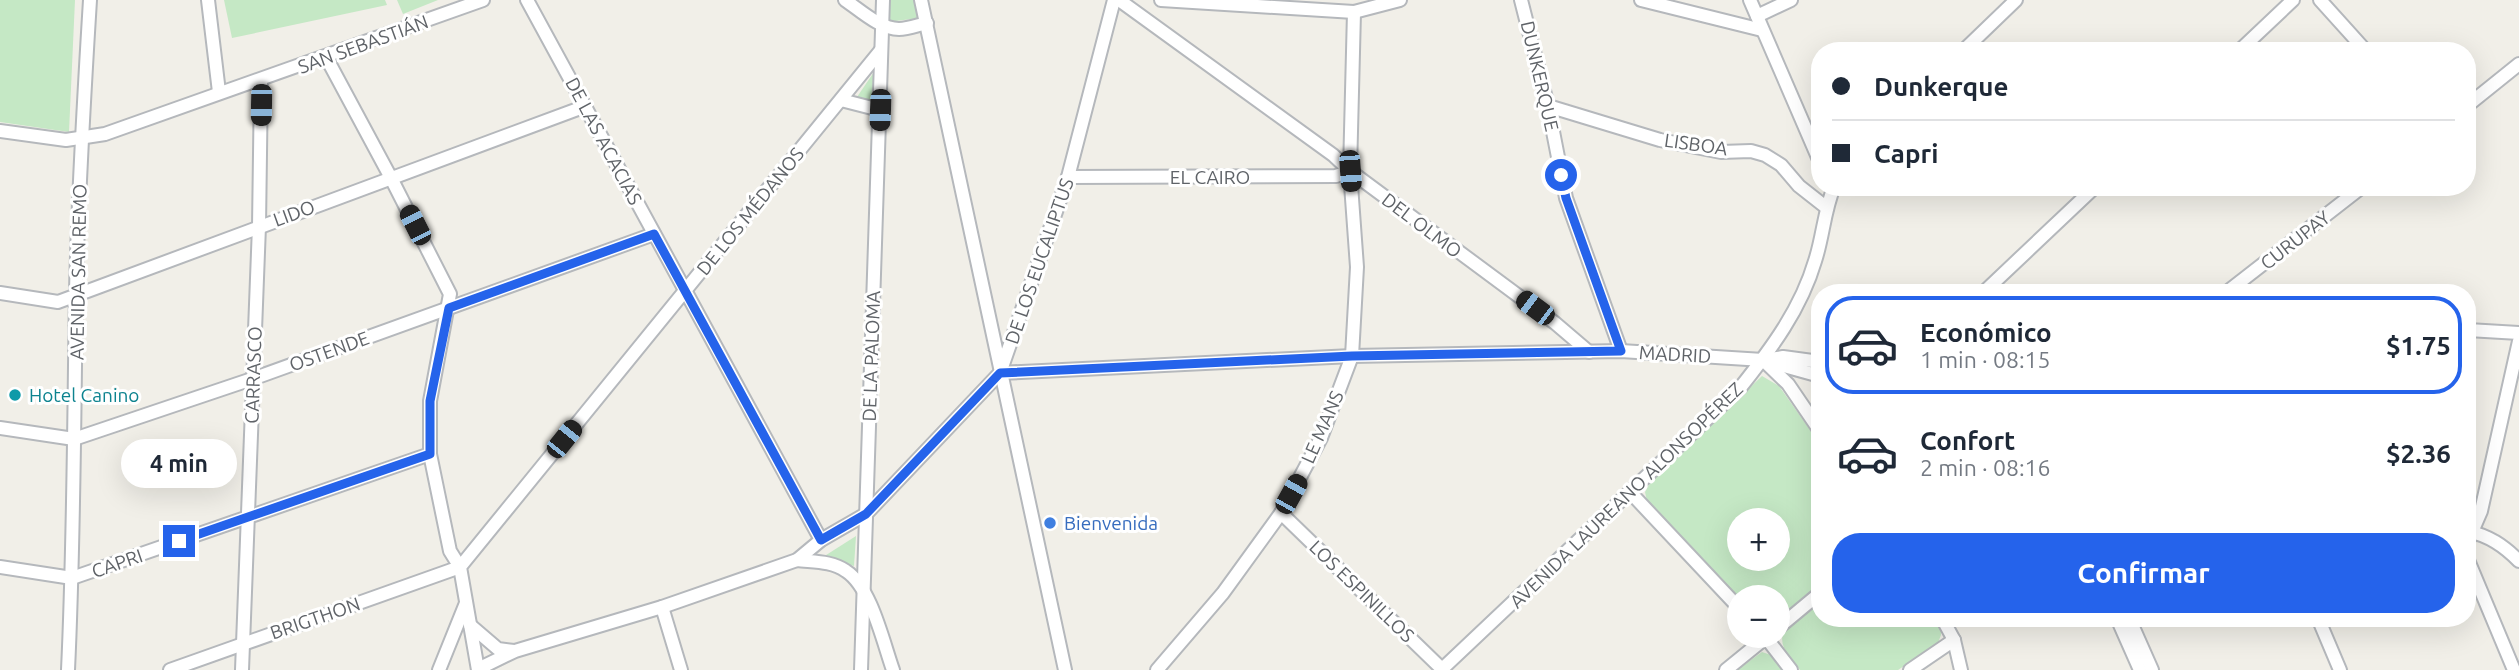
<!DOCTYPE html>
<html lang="es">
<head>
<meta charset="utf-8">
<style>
  body { margin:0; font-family:Ubuntu,sans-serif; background:#f6f6f7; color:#1f2937; height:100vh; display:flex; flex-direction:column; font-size:26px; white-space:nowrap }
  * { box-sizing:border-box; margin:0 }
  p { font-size:23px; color:#747a83 }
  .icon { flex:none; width:38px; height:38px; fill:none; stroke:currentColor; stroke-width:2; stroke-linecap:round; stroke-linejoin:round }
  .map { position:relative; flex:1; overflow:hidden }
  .side { position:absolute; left:1811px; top:284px; width:665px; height:343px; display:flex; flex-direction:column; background:#fff; border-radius:28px; box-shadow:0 7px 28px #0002 }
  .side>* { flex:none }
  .hud { position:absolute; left:1811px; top:42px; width:665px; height:154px; border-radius:28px; box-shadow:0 7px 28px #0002; display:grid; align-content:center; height:154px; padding:0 21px; background:#fff }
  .tools { position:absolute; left:1727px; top:508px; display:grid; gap:14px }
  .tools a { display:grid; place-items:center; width:63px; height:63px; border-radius:50%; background:#fff; box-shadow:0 7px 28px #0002; font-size:35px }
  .end { position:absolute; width:32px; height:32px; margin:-16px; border:9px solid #2563eb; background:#fff; box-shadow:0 0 0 4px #fff }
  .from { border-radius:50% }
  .bubble { position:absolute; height:49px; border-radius:24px; background:#fff; box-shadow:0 7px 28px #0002; font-size:23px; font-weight:700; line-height:49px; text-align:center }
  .car { position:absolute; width:21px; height:42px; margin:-21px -10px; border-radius:9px; box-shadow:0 0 5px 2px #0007; background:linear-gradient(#222 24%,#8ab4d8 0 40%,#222 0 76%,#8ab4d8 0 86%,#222 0) }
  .hud b { display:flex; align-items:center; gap:24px; height:66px; font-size:26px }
  .hud b+b { border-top:2px solid #e0e1e3 }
  .hud i { width:18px; height:18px; background:#1f2937 }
  ul { padding:12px 0 0; list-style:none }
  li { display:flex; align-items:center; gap:21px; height:98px; margin:0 14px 10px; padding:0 7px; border:4px solid transparent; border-radius:28px }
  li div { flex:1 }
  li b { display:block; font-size:26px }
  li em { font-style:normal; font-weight:700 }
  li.active { border-color:#2563eb }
  li>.icon { width:63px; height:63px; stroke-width:1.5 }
  .primary-button { display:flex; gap:14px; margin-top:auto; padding:14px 21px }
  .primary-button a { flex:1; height:80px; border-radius:28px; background:#2563eb; color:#fff; font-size:28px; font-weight:700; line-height:80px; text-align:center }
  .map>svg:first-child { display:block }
  .green { fill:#c5e8c5; fill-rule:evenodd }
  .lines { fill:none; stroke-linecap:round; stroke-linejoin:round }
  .minor-casing { stroke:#b5b8bc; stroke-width:16 }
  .minor { stroke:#fff; stroke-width:12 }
  .route { stroke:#2563eb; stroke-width:9 }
  .culture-dot { fill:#0f9aa8; stroke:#fff; stroke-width:2.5 }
  .shop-dot { fill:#3f7fe0; stroke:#fff; stroke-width:2.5 }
  .labels { text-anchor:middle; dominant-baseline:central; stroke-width:6; stroke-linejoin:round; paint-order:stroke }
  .street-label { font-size:19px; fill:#5f6368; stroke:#fff }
  .culture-label { font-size:19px; fill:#0d838f; stroke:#fff; text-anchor:start }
  .shop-label { font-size:19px; fill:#366cbe; stroke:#fff; text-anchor:start }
</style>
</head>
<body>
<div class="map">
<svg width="2519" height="670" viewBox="0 0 2519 670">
  <rect width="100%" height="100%" fill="#f1efe8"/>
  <g class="green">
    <path d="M0 0H75L69 132 0 122Z"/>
    <path d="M224 0H385L387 5 232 38Z"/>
    <path d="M397 0H438L403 14Z"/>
    <path d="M888 0H917L920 18 887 22Z"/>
    <path d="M874 72V101L857 97Z"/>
    <path d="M1762 376 1779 386 1820 444V586L1778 621V597H1740L1739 600 1647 501 1645 492 1650 483ZM1740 520H1778V558H1740Z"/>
    <path d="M856 536 854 566 823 557Z"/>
    <path d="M1820 602V618H1935L1941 627V635L1938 643 1898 670H1800C1791 658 1777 646 1784 631Z"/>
    <path d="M1762 652 1774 656 1784 670H1737Z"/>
  </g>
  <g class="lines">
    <g class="minor-casing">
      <g id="minor">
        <path d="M208 0 219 92"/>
        <path d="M527 0 821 540"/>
        <path d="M845 0C860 10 880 29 899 29 908 29 918 25 927 23"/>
        <path d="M921 0 1065 670"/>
        <path d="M1119 0 1333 155 1350 171 1555 323 1589 352"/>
        <path d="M1161 0 1354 12 1400 0"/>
        <path d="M1521 0 1548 106 1566 198 1621 351"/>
        <path d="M1641 0 1762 30"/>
        <path d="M1750 0 1820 162"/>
        <path d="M2320 0 2366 51"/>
        <path d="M1757 16 1791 0"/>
        <path d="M1963 51 2016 0"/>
        <path d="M2239 51 2293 0"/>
        <path d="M841 100 880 110"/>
        <path d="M2468 105 2519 64"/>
        <path d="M1548 106 1660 140 1721 152 1751 151 1765 155 1781 165 1799 186 1827 208"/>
        <path d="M0 131 66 140 105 134 483 0"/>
        <path d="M1068 177 1336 176 1350 171"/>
        <path d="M1984 292 2095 187"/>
        <path d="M2227 292 2362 187"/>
        <path d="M0 293 58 302 586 106"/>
        <path d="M2468 330 2519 333"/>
        <path d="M1763 360 1788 384 1820 431"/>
        <path d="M1766 361 1820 376"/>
        <path d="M1000 373 1352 356 1621 351 1763 360 1783 357 1820 362"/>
        <path d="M0 428 74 439 252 379 654 234"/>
        <path d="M1630 492 1740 609"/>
        <path d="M1281 513 1443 670"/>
        <path d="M2468 531C2489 536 2503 545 2519 561"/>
        <path d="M2468 541 2481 511 2519 341"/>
        <path d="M797 560C814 562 832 561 846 571 871 587 883 642 893 670"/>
        <path d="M2468 560 2514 670"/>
        <path d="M0 567 72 578 430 454"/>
        <path d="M662 607 681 670"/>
        <path d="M1942 618 1954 640 1961 670"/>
        <path d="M2117 618 2140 670"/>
        <path d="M2129 618 2152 670"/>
        <path d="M2318 618 2340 670"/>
        <path d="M470 625 498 649 514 651"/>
        <path d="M1778 628 1820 593"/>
        <path d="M1764 635 1791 670"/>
        <path d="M478 669 515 651 662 607 797 560 821 540 866 514 1000 373 1068 177 1114 0"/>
        <path d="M68 670C74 544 74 418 76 292 78 195 84 97 90 0"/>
        <path d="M170 670 460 567 450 551 430 454V401L450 294 391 178 326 57"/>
        <path d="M242 670 259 226 261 81"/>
        <path d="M439 670 466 603"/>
        <path d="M478 670 460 567 881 50"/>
        <path d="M861 670 883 0"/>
        <path d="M1157 670 1223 593 1281 513 1321 438 1352 356 1357 267 1350 171 1354 12"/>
        <path d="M1441 670 1740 388C1771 349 1801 309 1815 261 1823 237 1824 211 1834 187"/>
        <path d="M1726 670 1769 635"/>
        <path d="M1910 670 1954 640"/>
      </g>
    </g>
    <use href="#minor" class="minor"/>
  </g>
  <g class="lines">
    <path class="route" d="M179 541 430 454V401L449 308 654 234 821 540 866 514 1000 373 1352 356 1621 351 1566 198 1561 175"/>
  </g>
  <circle class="culture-dot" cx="15" cy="395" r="7"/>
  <circle class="shop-dot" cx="1050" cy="523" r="7"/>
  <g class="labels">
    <g class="street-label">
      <text transform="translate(363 44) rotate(-20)">SAN SEBASTIÁN</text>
      <text transform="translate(1540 76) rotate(77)">DUNKERQUE</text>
      <text transform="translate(604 141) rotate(62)">DE LAS ACACIAS</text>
      <text transform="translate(1696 144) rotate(8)">LISBOA</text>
      <text x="1210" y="177">EL CAIRO</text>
      <text transform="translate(750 211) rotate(-51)">DE LOS MÉDANOS</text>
      <text transform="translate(294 213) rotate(-20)">LIDO</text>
      <text transform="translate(1422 225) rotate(37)">DEL OLMO</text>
      <text transform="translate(2295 240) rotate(-38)">CURUPAY</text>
      <text transform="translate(1039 261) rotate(-71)">DE LOS EUCALIPTUS</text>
      <text transform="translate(78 272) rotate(-89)">AVENIDA SAN REMO</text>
      <text transform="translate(329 351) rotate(-20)">OSTENDE</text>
      <text transform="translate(1675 354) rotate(3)">MADRID</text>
      <text transform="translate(871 356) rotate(-88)">DE LA PALOMA</text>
      <text transform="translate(253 375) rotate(-88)">CARRASCO</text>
      <text transform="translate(1322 427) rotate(-66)">LE MANS</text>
      <text transform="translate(1626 495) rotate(-44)">AVENIDA LAUREANO ALONSOPÉREZ</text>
      <text transform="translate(117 563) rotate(-19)">CAPRI</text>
      <text transform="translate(1362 591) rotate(44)">LOS ESPINILLOS</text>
      <text transform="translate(315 618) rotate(-19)">BRIGTHON</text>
    </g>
    <g class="culture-label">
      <text x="29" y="395">Hotel Canino</text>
    </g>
    <g class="shop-label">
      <text x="1064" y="523">Bienvenida</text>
    </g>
  </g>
</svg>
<div class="tools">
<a>+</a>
<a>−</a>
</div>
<i class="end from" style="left:1561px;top:175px"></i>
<i class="end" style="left:179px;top:541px"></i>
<div class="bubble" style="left:121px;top:439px;width:116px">4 min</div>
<i class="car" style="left:261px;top:105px;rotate:181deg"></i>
<i class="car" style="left:880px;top:110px;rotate:182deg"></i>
<i class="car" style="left:1350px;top:171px;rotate:176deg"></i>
<i class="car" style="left:415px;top:225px;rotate:333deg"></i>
<i class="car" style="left:1535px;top:308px;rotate:307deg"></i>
<i class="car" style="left:564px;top:439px;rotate:39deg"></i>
<i class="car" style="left:1291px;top:494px;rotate:29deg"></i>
<div class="hud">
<b><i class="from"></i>Dunkerque</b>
<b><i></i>Capri</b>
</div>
<section class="side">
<ul>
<li class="active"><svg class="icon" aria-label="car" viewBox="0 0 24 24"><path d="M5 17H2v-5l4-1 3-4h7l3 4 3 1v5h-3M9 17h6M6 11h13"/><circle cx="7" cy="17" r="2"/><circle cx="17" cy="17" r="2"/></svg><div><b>Económico</b><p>1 min · 08:15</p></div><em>$1.75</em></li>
<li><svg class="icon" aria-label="car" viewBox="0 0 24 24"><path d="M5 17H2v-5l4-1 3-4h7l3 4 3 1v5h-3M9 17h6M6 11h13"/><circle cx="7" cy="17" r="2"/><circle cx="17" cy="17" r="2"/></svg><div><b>Confort</b><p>2 min · 08:16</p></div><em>$2.36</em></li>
</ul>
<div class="primary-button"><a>Confirmar</a></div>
</section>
</div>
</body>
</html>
